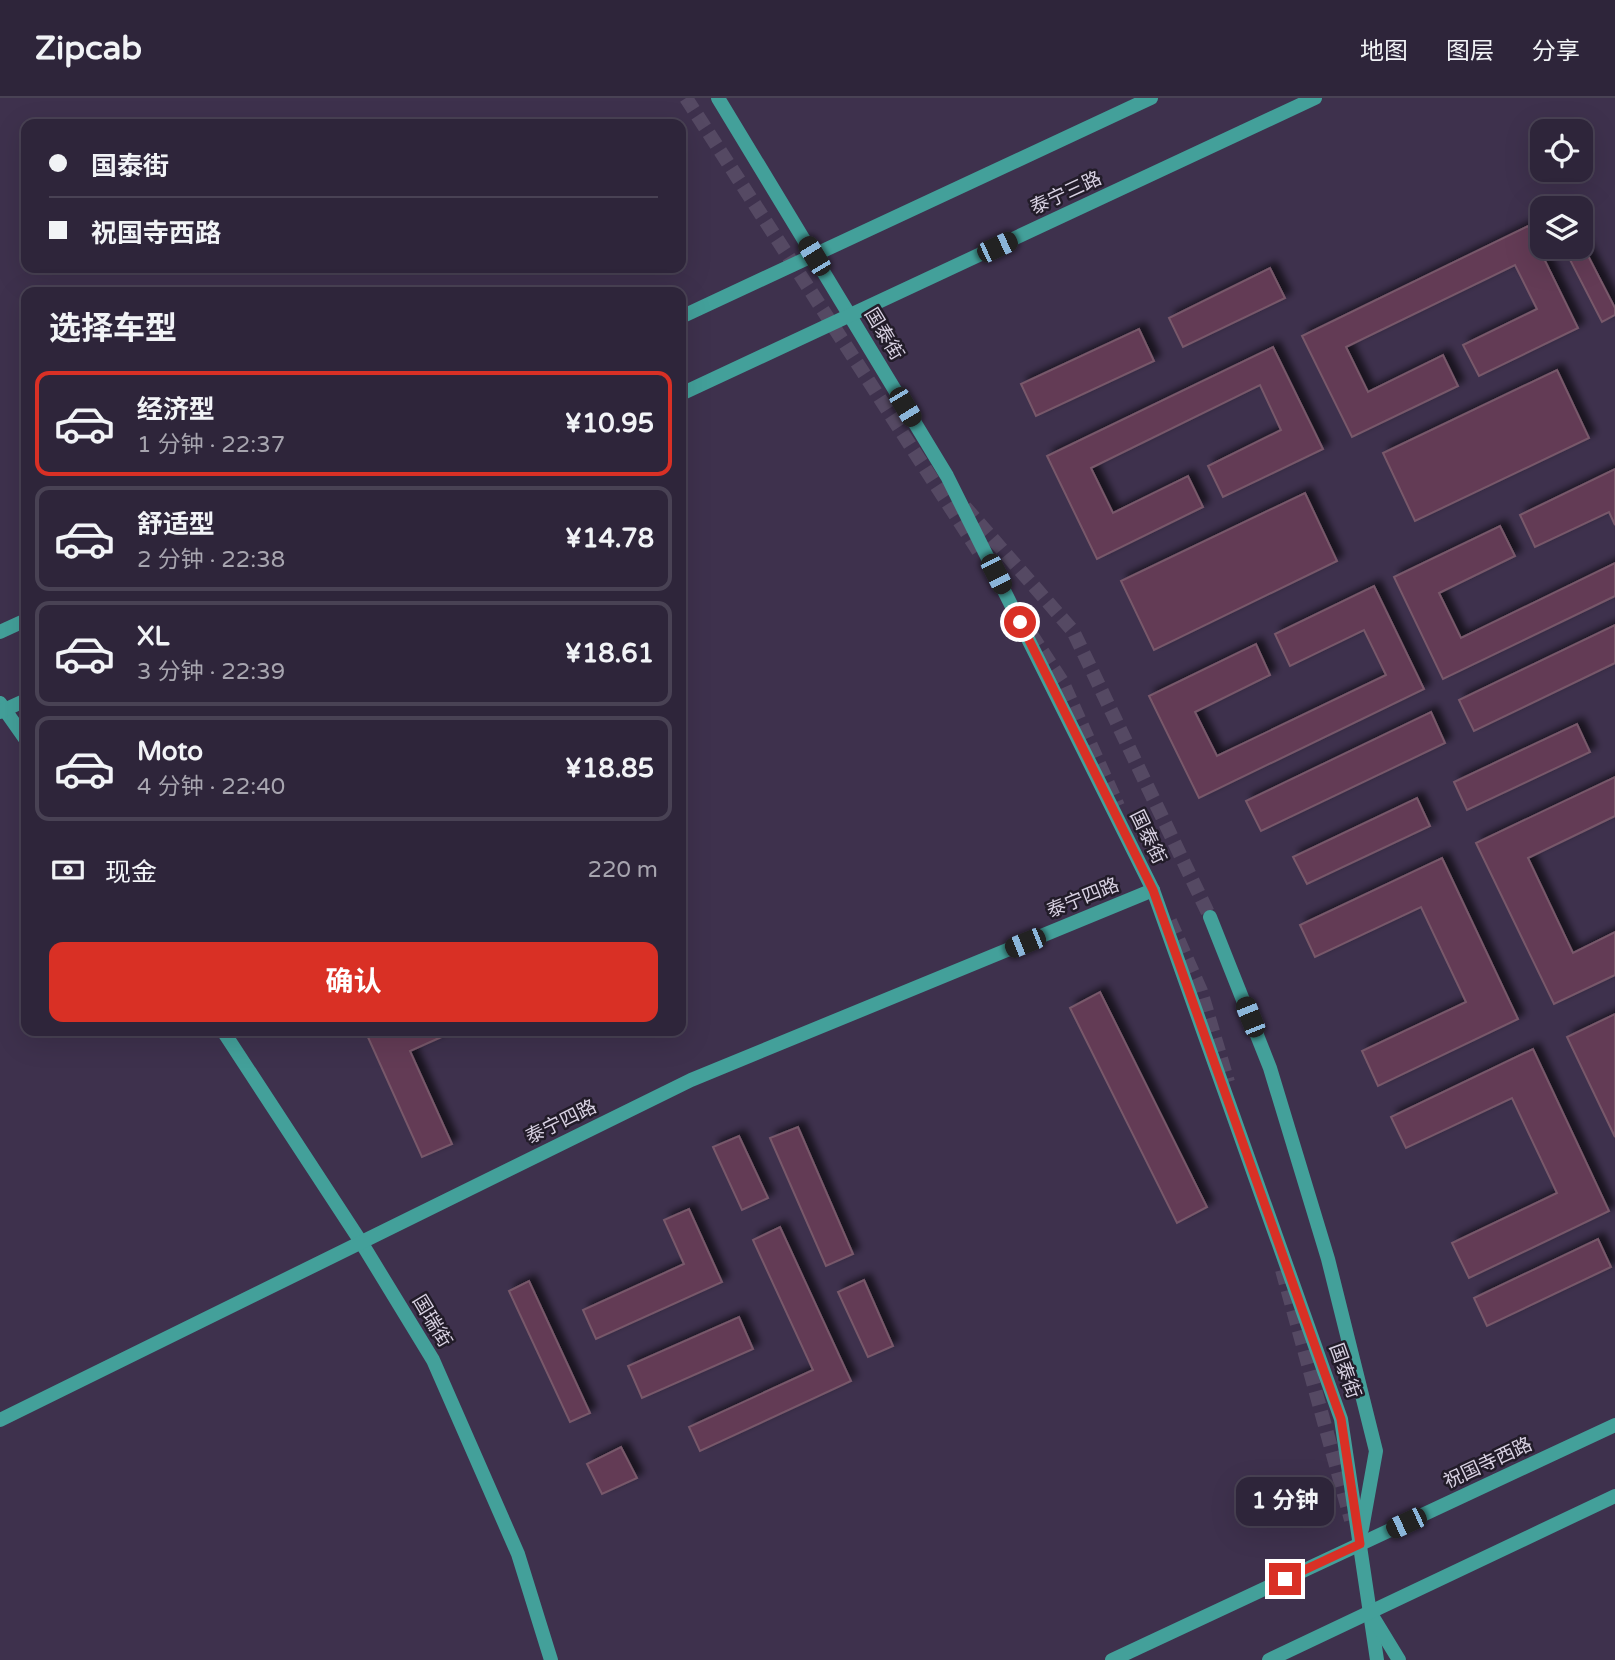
<!DOCTYPE html>
<html lang="zh">
<head>
<meta charset="utf-8">
<style>
  body { margin:0; font-family:"Varela Round","Noto Sans SC",sans-serif; background:#362d42; color:#f1f3f6; height:100vh; display:flex; flex-direction:column; font-size:26px; white-space:nowrap }
  * { box-sizing:border-box; margin:0 }
  p { font-size:23px; color:#a7a5af }
  .icon { flex:none; width:38px; height:38px; fill:none; stroke:currentColor; stroke-width:2; stroke-linecap:round; stroke-linejoin:round }
  .map { position:relative; flex:1; overflow:hidden }
  .panel { position:absolute; left:21px; top:189px; width:665px; height:749px; display:flex; flex-direction:column; background:#2e253a; border-radius:14px; box-shadow:0 7px 28px #0002,0 0 0 2px #494254 }
  .panel>* { flex:none }
  .banner { position:absolute; left:21px; top:21px; width:665px; height:154px; border-radius:14px; box-shadow:0 7px 28px #0002,0 0 0 2px #494254; display:grid; align-content:center; height:154px; padding:0 28px; background:#2e253a }
  .controls { position:absolute; left:1530px; top:21px; display:grid; gap:14px }
  .controls a { display:grid; place-items:center; width:63px; height:63px; border-radius:14px; background:#2e253a; box-shadow:0 7px 28px #0002,0 0 0 2px #494254; font-size:35px }
  .end { position:absolute; width:32px; height:32px; margin:-16px; border:9px solid #d93025; background:#fff; box-shadow:0 0 0 4px #fff }
  .from { border-radius:50% }
  .bubble { position:absolute; height:49px; border-radius:14px; background:#2e253a; box-shadow:0 7px 28px #0002,0 0 0 2px #494254; font-size:23px; font-weight:700; line-height:49px; text-align:center }
  .car { position:absolute; width:21px; height:42px; margin:-21px -10px; border-radius:9px; box-shadow:0 0 5px 2px #0007; background:linear-gradient(#222 24%,#8ab4d8 0 40%,#222 0 76%,#8ab4d8 0 86%,#222 0) }
  .banner b { display:flex; align-items:center; gap:24px; height:66px; font-size:26px }
  .banner b+b { border-top:2px solid #494254 }
  .banner i { width:18px; height:18px; background:#f1f3f6 }
  ul { padding:0; list-style:none }
  li { display:flex; align-items:center; gap:21px; height:105px; margin:0 14px 10px; padding:0 14px; border:4px solid #494254; border-radius:14px }
  li div { flex:1 }
  li b { display:block; font-size:26px }
  li em { font-style:normal; font-weight:700 }
  li.current { border-color:#d93025 }
  li>.icon { width:63px; height:63px; stroke-width:1.5 }
  h2 { padding:0 28px; font-size:32px; line-height:84px }
  .pay { display:flex; align-items:center; gap:18px; height:77px; padding:0 28px; font-size:26px }
  .pay p { margin-inline-start:auto }
  .primary-button { display:flex; gap:14px; margin-top:auto; padding:14px 28px }
  .primary-button a { flex:1; height:80px; border-radius:14px; background:#d93025; color:#fff; font-size:28px; font-weight:700; line-height:80px; text-align:center }
  header { display:flex; align-items:center; gap:42px; box-sizing:border-box; height:98px; padding:0 35px; background:#2e253a; border-bottom:2px solid #494254 }
  header strong { font-size:33px }
  nav { display:flex; gap:38px; margin-inline-start:auto; font-size:24px }
  .map>svg:first-child { display:block }
  .building { fill:#643a54; stroke:#78596b; stroke-width:2; filter:url(#shadow) }
  .lines { fill:none; stroke-linecap:round; stroke-linejoin:round }
  .secondary-tunnel { stroke:#554963; stroke-width:14; stroke-dasharray:14 7; stroke-linecap:butt }
  .secondary { stroke:#43a09a; stroke-width:14 }
  .route { stroke:#d93025; stroke-width:9 }
  .labels { text-anchor:middle; dominant-baseline:central; stroke-width:5; stroke-linejoin:round; paint-order:stroke }
  .street-label { font-size:19px; fill:#d8d1e2; stroke:#221c29 }
</style>
</head>
<body>
<header>
<strong>Zipcab</strong>
<nav><a>地图</a><a>图层</a><a>分享</a></nav>
</header>
<div class="map">
<svg width="1615" height="1562" viewBox="0 0 1615 1562">
  <defs>
    <filter id="shadow"><feDropShadow dx="6" dy="-6" stdDeviation="3.5" flood-color="#0009"/></filter>
  </defs>
  <rect width="100%" height="100%" fill="#3e314d"/>
  <g class="building">
    <path d="M1528 128 1578 230 1479 278 1463 247 1537 211 1515 167 1346 249 1368 294 1443 257 1458 288 1352 339 1302 238Z"/>
    <path d="M1581 144 1615 210V217L1602 224 1565 152 1572 149H1580Z"/>
    <path d="M1270 170 1285 200 1183 249 1169 220Z"/>
    <path d="M1139 231 1154 263 1036 318 1021 286Z"/>
    <path d="M1273 249 1323 351 1223 399 1208 368 1281 332 1260 287 1091 370 1113 415 1188 378 1203 409 1097 461 1047 358Z"/>
    <path d="M1557 272 1589 340 1415 423 1383 355Z"/>
    <path d="M1615 371V427L1609 414 1535 449 1520 417Z"/>
    <path d="M1305 395 1337 463 1154 552 1121 483Z"/>
    <path d="M1500 428 1515 458 1439 495 1461 540 1615 465V498L1443 581 1394 479Z"/>
    <path d="M1374 488 1424 591 1199 700 1149 598 1256 546 1270 577 1195 614 1217 658 1386 577 1364 532 1290 568 1275 536Z"/>
    <path d="M1615 527V565L1474 633 1459 602Z"/>
    <path d="M1431 614 1445 645 1261 733 1246 703Z"/>
    <path d="M1577 626 1590 654 1467 712 1454 684Z"/>
    <path d="M1615 679V718L1528 760 1573 855 1615 834V877L1554 906 1476 745Z"/>
    <path d="M1417 700 1430 728 1307 786 1293 759Z"/>
    <path d="M1442 760 1518 921 1378 988 1362 953 1466 904 1421 809 1315 859 1300 827Z"/>
    <path d="M1100 894 1207 1109 1177 1125 1070 910Z"/>
    <path d="M1615 916V1039L1567 939Z"/>
    <path d="M377 933H455L410 953 452 1046 422 1059 367 937Z"/>
    <path d="M1533 951 1609 1113 1469 1180 1452 1145 1557 1095 1512 1000 1406 1050 1391 1019Z"/>
    <path d="M798 1029 853 1156 826 1168 770 1040Z"/>
    <path d="M739 1038 768 1100 742 1112 713 1049Z"/>
    <path d="M689 1111 722 1184 596 1241 583 1212 684 1166 664 1122Z"/>
    <path d="M780 1129 851 1283 700 1353 689 1329 813 1272 753 1142Z"/>
    <path d="M1598 1141 1611 1169 1487 1228 1474 1200Z"/>
    <path d="M864 1182 893 1248 868 1259 838 1194Z"/>
    <path d="M529 1183 590 1315 570 1324 509 1193Z"/>
    <path d="M739 1219 753 1251 642 1300 628 1268Z"/>
    <path d="M621 1349 637 1380 602 1396 587 1366Z"/>
  </g>
  <g class="lines">
    <g class="secondary-tunnel">
      <path d="M686 0 981 457"/>
      <path d="M965 409 1073 533 1210 819"/>
      <path d="M1031 536 1063 585 1118 708"/>
      <path d="M1170 823 1201 893 1228 984"/>
      <path d="M1282 1172 1351 1422"/>
    </g>
    <g class="secondary">
      <path d="M718 0 947 378 1153 792 1341 1321 1377 1562"/>
      <path d="M681 219 1151 0"/>
      <path d="M681 296 1315 0"/>
      <path d="M0 534 26 522"/>
      <path d="M0 605 26 642"/>
      <path d="M0 614 26 602"/>
      <path d="M1210 819 1270 970 1328 1161 1376 1353 1362 1431"/>
      <path d="M223 933 361 1144 433 1262 518 1456 551 1562"/>
      <path d="M0 1322 691 982 1153 792"/>
      <path d="M1374 1521 1399 1562"/>
      <path d="M1112 1562 1615 1327"/>
      <path d="M1269 1562 1615 1398"/>
    </g>
  </g>
  <g class="lines">
    <path class="route" d="M1020 524 1153 792 1341 1321 1360 1446 1285 1481"/>
  </g>
  <g class="labels">
    <g class="street-label">
      <text transform="translate(1066 95) rotate(-25)">泰宁三路</text>
      <text transform="translate(884 236) rotate(59)">国泰街</text>
      <text transform="translate(1148 739) rotate(64)">国泰街</text>
      <text transform="translate(1083 800) rotate(-22)">泰宁四路</text>
      <text transform="translate(561 1024) rotate(-26)">泰宁四路</text>
      <text transform="translate(432 1223) rotate(59)">国瑞街</text>
      <text transform="translate(1345 1273) rotate(70)">国泰街</text>
      <text transform="translate(1488 1365) rotate(-25)">祝国寺西路</text>
    </g>
  </g>
</svg>
<div class="controls">
<a><svg class="icon" aria-label="locate" viewBox="0 0 24 24"><circle cx="12" cy="12" r="6"/><path d="M12 2v4M12 18v4M2 12h4M18 12h4"/></svg></a>
<a><svg class="icon" aria-label="layers" viewBox="0 0 24 24"><path d="M12 4l9 5-9 5-9-5zM3 14l9 5 9-5"/></svg></a>
</div>
<i class="end from" style="left:1020px;top:524px"></i>
<i class="end" style="left:1285px;top:1481px"></i>
<div class="bubble" style="left:1236px;top:1379px;width:98px">1 分钟</div>
<i class="car" style="left:997px;top:149px;rotate:65deg"></i>
<i class="car" style="left:814px;top:158px;rotate:329deg"></i>
<i class="car" style="left:905px;top:309px;rotate:149deg"></i>
<i class="car" style="left:996px;top:476px;rotate:153deg"></i>
<i class="car" style="left:1025px;top:845px;rotate:248deg"></i>
<i class="car" style="left:1250px;top:919px;rotate:338deg"></i>
<i class="car" style="left:1406px;top:1425px;rotate:245deg"></i>
<div class="banner">
<b><i class="from"></i>国泰街</b>
<b><i></i>祝国寺西路</b>
</div>
<section class="panel">
<h2>选择车型</h2>
<ul>
<li class="current"><svg class="icon" aria-label="car" viewBox="0 0 24 24"><path d="M5 17H2v-5l4-1 3-4h7l3 4 3 1v5h-3M9 17h6M6 11h13"/><circle cx="7" cy="17" r="2"/><circle cx="17" cy="17" r="2"/></svg><div><b>经济型</b><p>1 分钟 · 22:37</p></div><em>¥10.95</em></li>
<li><svg class="icon" aria-label="car" viewBox="0 0 24 24"><path d="M5 17H2v-5l4-1 3-4h7l3 4 3 1v5h-3M9 17h6M6 11h13"/><circle cx="7" cy="17" r="2"/><circle cx="17" cy="17" r="2"/></svg><div><b>舒适型</b><p>2 分钟 · 22:38</p></div><em>¥14.78</em></li>
<li><svg class="icon" aria-label="car" viewBox="0 0 24 24"><path d="M5 17H2v-5l4-1 3-4h7l3 4 3 1v5h-3M9 17h6M6 11h13"/><circle cx="7" cy="17" r="2"/><circle cx="17" cy="17" r="2"/></svg><div><b>XL</b><p>3 分钟 · 22:39</p></div><em>¥18.61</em></li>
<li><svg class="icon" aria-label="car" viewBox="0 0 24 24"><path d="M5 17H2v-5l4-1 3-4h7l3 4 3 1v5h-3M9 17h6M6 11h13"/><circle cx="7" cy="17" r="2"/><circle cx="17" cy="17" r="2"/></svg><div><b>Moto</b><p>4 分钟 · 22:40</p></div><em>¥18.85</em></li>
</ul>
<div class="pay"><svg class="icon" aria-label="cash" viewBox="0 0 24 24"><path d="M3 7h18v10H3z"/><circle cx="12" cy="12" r="2"/></svg>现金<p>220 m</p></div>
<div class="primary-button"><a>确认</a></div>
</section>
</div>
</body>
</html>
